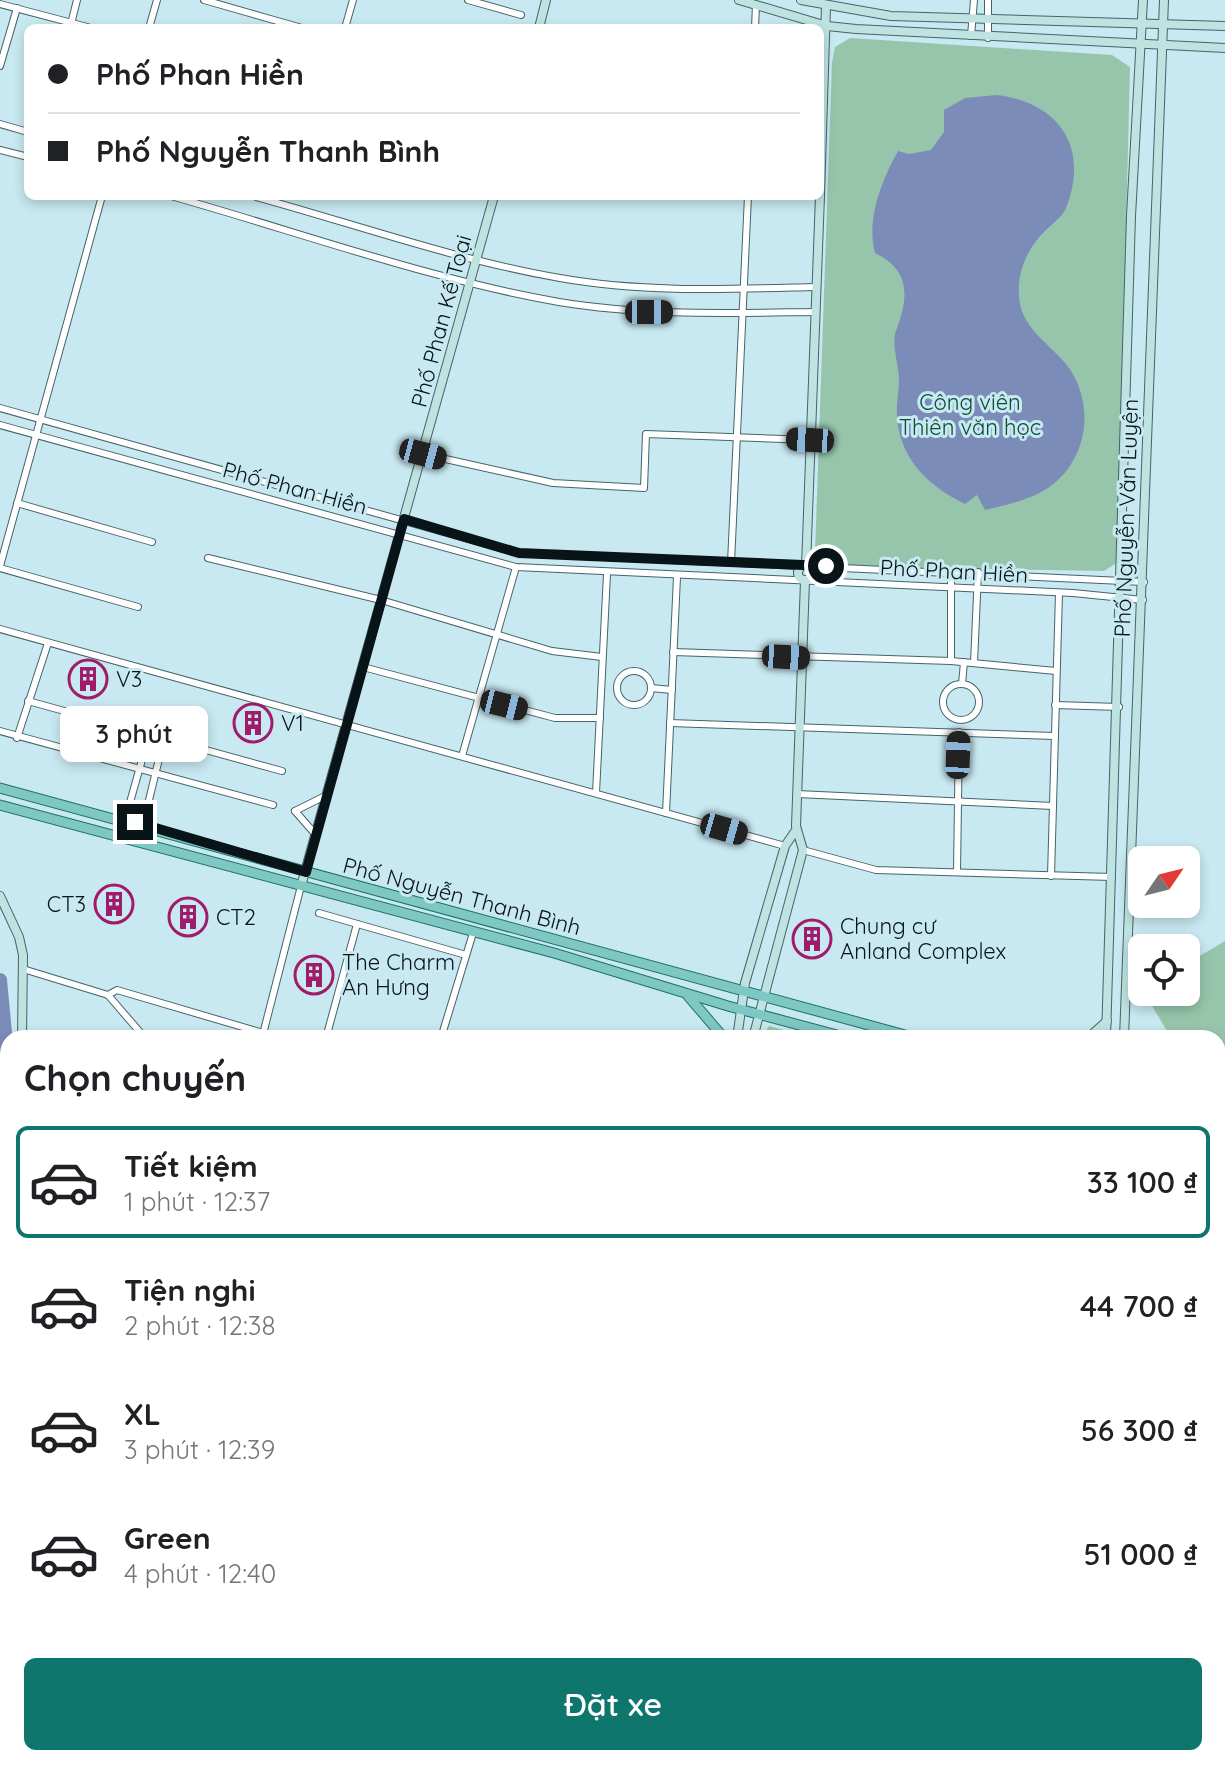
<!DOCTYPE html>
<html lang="vi">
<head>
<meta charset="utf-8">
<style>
  body { margin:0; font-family:Quicksand,sans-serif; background:#f6f6f6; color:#202124; height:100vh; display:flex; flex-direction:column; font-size:30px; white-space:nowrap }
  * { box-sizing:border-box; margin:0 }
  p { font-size:26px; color:#757577 }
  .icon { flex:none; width:44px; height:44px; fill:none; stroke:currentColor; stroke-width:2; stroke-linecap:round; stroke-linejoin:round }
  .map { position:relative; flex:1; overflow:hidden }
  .details { position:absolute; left:0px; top:1030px; width:1226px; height:736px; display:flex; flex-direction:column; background:#fff; border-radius:24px 24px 0 0; box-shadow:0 4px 12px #0003 }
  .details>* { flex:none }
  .guide { position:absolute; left:24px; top:24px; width:800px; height:176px; border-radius:12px; box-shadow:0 4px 12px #0003; display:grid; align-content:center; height:176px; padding:0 24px; background:#fff }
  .needle { width:52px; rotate:55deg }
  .buttons { position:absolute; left:1128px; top:846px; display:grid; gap:16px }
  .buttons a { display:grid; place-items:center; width:72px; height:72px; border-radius:12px; background:#fff; box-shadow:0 4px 12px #0003; font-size:40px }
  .end { position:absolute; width:36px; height:36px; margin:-18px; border:10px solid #081417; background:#fff; box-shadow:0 0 0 4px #fff }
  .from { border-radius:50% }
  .bubble { position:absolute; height:56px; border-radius:12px; background:#fff; box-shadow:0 4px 12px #0003; font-size:26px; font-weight:600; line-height:56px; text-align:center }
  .car { position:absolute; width:24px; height:48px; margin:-24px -12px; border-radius:10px; box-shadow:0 0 6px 2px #0007; background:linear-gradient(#222 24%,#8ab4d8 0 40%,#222 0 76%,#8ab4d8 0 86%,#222 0) }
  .guide b { display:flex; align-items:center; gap:28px; height:76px; font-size:30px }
  .guide b+b { border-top:2px solid #e0e0e0 }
  .guide i { width:20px; height:20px; background:#202124 }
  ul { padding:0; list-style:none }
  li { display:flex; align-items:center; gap:24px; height:112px; margin:0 16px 12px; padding:0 8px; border:4px solid transparent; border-radius:12px }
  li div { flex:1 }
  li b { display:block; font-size:30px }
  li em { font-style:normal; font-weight:600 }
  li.on { border-color:#0f766e }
  li>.icon { width:72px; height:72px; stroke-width:1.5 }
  h2 { padding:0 24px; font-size:36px; line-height:96px }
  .action { display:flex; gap:16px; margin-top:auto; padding:16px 24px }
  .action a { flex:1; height:92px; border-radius:12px; background:#0f766e; color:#fff; font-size:32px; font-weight:600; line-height:92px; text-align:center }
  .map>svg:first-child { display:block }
  .green { fill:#97c5ac }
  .water { fill:#7c8cb9 }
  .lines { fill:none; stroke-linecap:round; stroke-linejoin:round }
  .river { stroke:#7c8cb9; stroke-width:14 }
  .street-casing { stroke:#46636a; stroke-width:8 }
  .secondary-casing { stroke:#46636a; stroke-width:10 }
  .primary-casing { stroke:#1d706c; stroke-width:11 }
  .street { stroke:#fff; stroke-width:6 }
  .secondary { stroke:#bee3e0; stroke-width:8 }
  .primary { stroke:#7ec7c2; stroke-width:9 }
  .route { stroke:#081417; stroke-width:10 }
  .labels { text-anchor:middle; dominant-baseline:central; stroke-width:6; stroke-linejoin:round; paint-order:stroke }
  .street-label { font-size:22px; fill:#081417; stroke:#c8e9f1 }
  .park-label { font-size:22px; fill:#0a4f34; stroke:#c8e9f1 }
  .poi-label { font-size:22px; fill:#081417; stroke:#c8e9f1; text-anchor:start }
</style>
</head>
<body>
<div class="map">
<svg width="1225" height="1766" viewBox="0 0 1225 1766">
  <rect width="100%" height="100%" fill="#c8e9f1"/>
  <g class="green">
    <path d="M850 38 1112 55 1130 67 1118 557 1115 564 1104 571 826 566 815 552 832 63 835 47Z"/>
    <path d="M1225 941V1109L1218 1107V1038H1171L1144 992H1186V964Z"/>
    <path d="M769 1026 795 1033 761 1038Z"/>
  </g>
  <path class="water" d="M997 95C1059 103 1090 147 1066 208 1063 216 1052 224 1046 230 1028 247 1017 271 1019 296 1021 328 1047 341 1066 364 1096 402 1089 460 1048 488 1029 500 1007 505 985 510L977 495 965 504C928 486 900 459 897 417 896 404 899 392 899 380 899 366 891 343 896 331 908 299 912 271 875 253 866 219 882 180 898 151L909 154 931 150 944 132V110L965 98Z"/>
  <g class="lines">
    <g class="river">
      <path d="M0 980 8 1064"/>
      <path d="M482 1758 486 1766"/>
    </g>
    <g class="street-casing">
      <g id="street">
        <path d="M204 0 302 28"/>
        <path d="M468 0 521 15"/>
        <path d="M988 0V38"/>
        <path d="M0 4 91 28"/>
        <path d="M70 28 77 0"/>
        <path d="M149 28 157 0"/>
        <path d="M345 28 353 0"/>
        <path d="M755 28 756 5"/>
        <path d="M971 36 974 0"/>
        <path d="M0 66 17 8"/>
        <path d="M0 124 28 132"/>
        <path d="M0 150 28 157"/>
        <path d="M171 196C299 232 428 279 559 302 644 316 729 313 815 312"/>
        <path d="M253 196C355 224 456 260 560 278 643 293 732 289 816 287"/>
        <path d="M0 408 519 553 1144 582"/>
        <path d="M0 425 516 567 1073 593 1143 600"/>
        <path d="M423 454 553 483 644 488 646 434 810 440"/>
        <path d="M17 503 152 542"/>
        <path d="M208 558 381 600 552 651 602 657"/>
        <path d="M731 563 748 196"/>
        <path d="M0 566 102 196"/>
        <path d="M0 568 138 607"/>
        <path d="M0 629 785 846"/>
        <path d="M673 652 951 661 1056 671"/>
        <path d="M951 661V571"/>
        <path d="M974 663 978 572"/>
        <path d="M363 667 555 718H600"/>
        <circle cx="634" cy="688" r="17"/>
        <path d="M962 684 964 662"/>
        <circle cx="961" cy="702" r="18"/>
        <path d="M651 688 672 690"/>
        <path d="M28 701 282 771"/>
        <path d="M1055 705 1119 707"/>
        <path d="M670 723 1055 736"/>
        <path d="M0 731 273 805"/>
        <path d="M17 738 48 643"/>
        <path d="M462 756 516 567"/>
        <path d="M596 793 607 574"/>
        <path d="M797 794 1053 806"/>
        <path d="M295 811 327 795"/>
        <path d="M295 811 316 835"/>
        <path d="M666 813 677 577"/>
        <path d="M125 820 149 735"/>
        <path d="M143 825 164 738"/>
        <path d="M803 850 876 870 1112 877"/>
        <path d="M957 872 959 732"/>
        <path d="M1051 876 1059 593"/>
        <path d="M319 913 466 955"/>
        <path d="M23 969 108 995 117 990 263 1033"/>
        <path d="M108 995 145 1038"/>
        <path d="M262 1038 301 886"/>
        <path d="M326 1038 357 924"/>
        <path d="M441 1038 473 933"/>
        <path d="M1218 1424 1225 1426"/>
        <path d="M1218 1435 1225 1437"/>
        <path d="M1218 1474 1225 1447"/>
        <path d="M0 1482 8 1484"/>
        <path d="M1218 1600 1225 1602"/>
        <path d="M1218 1649 1225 1650"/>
        <path d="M1218 1744 1225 1748"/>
        <path d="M164 1758 171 1766"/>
        <path d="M601 1758 606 1766"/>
        <path d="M342 1766 353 1758"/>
        <path d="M578 1766 591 1758"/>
        <path d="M710 1766 724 1758"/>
      </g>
    </g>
    <g class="secondary-casing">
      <g id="secondary">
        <path d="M739 0 827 26 856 29 1225 48"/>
        <path d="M801 0 891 16 1225 26"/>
        <path d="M539 28 546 0"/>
        <path d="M820 195 826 6"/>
        <circle cx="805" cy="573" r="7"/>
        <path d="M806 566 820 196"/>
        <path d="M301 886 494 196"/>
        <path d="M0 896 19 937 23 955 22 1038"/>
        <path d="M737 1038 745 983 785 846 796 830"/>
        <path d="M753 1038 803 850 796 826 805 581"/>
        <path d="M1088 1038 1107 1021"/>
        <path d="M1106 1038 1131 216 1143 0"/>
        <path d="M1124 1038 1164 0"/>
        <path d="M0 1402 8 1398"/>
        <path d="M516 1758 521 1766"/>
      </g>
    </g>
    <g class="primary-casing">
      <g id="primary">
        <path d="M0 788 916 1038"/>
        <path d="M0 805 554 953 728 1006 848 1038"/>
        <path d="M688 996 724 1038"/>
        <path d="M794 1038 818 1031"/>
        <path d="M1218 1122 1225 1124"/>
        <path d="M1218 1139 1225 1141"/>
      </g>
    </g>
    <use href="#street" class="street"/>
    <use href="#secondary" class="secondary"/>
    <use href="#primary" class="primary"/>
  </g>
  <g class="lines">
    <path class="route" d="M135 822 306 872 404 519 519 553 826 566"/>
  </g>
  <defs>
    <g id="building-ring" transform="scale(2)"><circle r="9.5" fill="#c8e9f1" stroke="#a01b69" stroke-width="1.5"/><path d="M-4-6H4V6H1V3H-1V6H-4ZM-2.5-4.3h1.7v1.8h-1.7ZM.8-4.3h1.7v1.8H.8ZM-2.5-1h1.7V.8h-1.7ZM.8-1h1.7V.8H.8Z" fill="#a01b69"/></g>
  </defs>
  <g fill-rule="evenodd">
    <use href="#building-ring" x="88" y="679"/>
    <use href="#building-ring" x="253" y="723"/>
    <use href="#building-ring" x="114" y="904"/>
    <use href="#building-ring" x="188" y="917"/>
    <use href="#building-ring" x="812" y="939"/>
    <use href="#building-ring" x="314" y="975"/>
  </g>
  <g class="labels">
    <g class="street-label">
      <text transform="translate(441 321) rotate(-75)">Phố Phan Kế Toại</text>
      <text transform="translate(295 488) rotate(15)">Phố Phan Hiền</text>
      <text transform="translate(1126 518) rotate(-88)">Phố Nguyễn Văn Luyện</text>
      <text transform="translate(954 571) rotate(3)">Phố Phan Hiền</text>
      <text transform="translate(462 896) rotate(15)">Phố Nguyễn Thanh Bình</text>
    </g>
    <g class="park-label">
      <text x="970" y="402">Công viên<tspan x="970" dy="25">Thiên văn học</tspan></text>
    </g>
    <g class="poi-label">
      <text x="116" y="679">V3</text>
      <text x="281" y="723">V1</text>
      <text x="86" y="904" text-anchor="end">CT3</text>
      <text x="216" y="917">CT2</text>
      <text x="840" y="926">Chung cư<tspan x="840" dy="25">Anland Complex</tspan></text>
      <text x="342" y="962">The Charm<tspan x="342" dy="25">An Hưng</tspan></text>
    </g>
  </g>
</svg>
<div class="buttons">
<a><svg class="needle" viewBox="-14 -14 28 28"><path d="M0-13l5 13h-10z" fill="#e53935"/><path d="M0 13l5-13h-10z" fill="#757577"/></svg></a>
<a><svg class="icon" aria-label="locate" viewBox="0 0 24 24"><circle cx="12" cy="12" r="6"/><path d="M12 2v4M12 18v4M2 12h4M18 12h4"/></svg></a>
</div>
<i class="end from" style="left:826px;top:566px"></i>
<i class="end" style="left:135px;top:822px"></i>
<div class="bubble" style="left:60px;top:706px;width:148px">3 phút</div>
<i class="car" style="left:649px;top:312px;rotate:90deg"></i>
<i class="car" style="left:810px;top:440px;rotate:273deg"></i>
<i class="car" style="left:423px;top:454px;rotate:105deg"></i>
<i class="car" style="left:786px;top:657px;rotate:93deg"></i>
<i class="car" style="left:504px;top:705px;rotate:104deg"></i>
<i class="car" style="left:958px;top:755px;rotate:2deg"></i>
<i class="car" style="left:724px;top:829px;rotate:106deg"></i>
<div class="guide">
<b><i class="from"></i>Phố Phan Hiền</b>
<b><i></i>Phố Nguyễn Thanh Bình</b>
</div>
<section class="details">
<h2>Chọn chuyến</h2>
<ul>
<li class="on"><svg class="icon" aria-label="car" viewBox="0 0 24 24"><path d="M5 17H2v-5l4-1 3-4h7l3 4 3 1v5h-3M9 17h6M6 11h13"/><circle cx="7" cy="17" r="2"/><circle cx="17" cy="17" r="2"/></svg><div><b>Tiết kiệm</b><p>1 phút · 12:37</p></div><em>33 100 ₫</em></li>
<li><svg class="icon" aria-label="car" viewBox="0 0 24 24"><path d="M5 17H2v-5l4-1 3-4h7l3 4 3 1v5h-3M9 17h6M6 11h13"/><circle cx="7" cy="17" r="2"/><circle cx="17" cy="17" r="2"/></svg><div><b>Tiện nghi</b><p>2 phút · 12:38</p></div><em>44 700 ₫</em></li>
<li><svg class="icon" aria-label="car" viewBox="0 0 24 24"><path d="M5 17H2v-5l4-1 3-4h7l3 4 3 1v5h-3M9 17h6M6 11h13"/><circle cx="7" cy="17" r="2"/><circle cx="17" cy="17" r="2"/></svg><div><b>XL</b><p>3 phút · 12:39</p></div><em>56 300 ₫</em></li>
<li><svg class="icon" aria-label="car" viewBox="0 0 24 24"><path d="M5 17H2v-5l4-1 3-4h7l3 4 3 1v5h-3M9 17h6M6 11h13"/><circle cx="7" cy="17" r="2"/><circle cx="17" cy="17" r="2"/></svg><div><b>Green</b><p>4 phút · 12:40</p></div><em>51 000 ₫</em></li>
</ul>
<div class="action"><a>Đặt xe</a></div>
</section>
</div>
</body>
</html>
